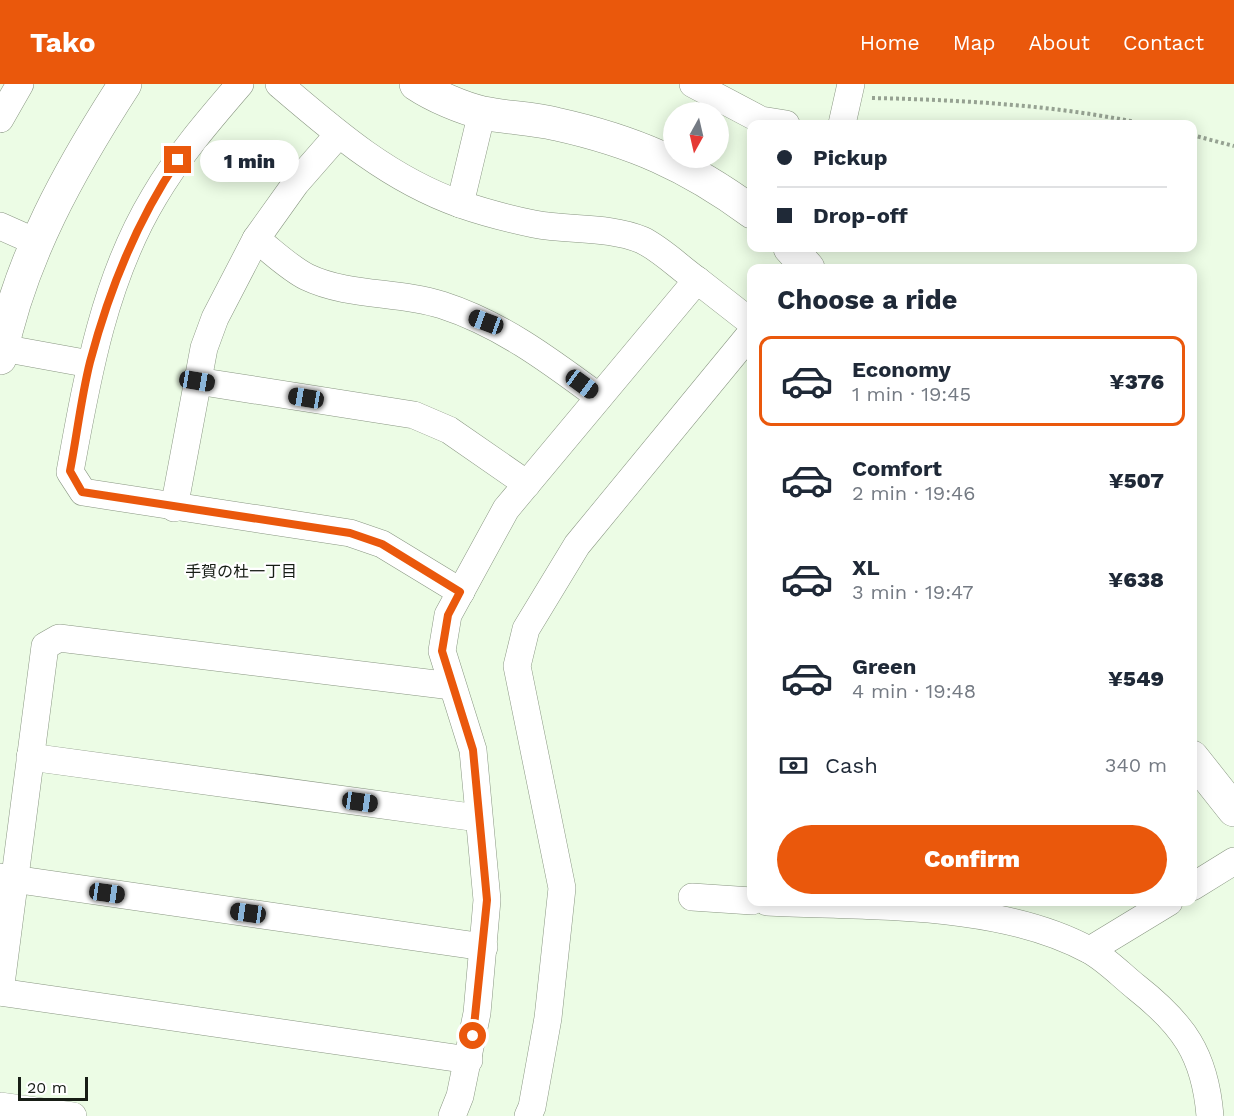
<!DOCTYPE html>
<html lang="en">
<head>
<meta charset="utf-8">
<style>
  body { margin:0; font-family:"Work Sans","Noto Sans JP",sans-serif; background:#f6f6f7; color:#1f2937; height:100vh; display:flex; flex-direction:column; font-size:22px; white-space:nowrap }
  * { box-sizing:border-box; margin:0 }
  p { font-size:20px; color:#747a83 }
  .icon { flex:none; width:33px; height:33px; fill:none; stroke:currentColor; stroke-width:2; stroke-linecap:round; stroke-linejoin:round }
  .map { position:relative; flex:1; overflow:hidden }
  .details { position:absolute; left:747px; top:180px; width:450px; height:642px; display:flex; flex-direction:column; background:#fff; border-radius:12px; box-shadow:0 3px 15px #0003 }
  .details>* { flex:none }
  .top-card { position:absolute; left:747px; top:36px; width:450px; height:132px; border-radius:12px; box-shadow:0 3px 15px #0003; display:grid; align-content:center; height:132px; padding:0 30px; background:#fff }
  .needle { width:39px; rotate:188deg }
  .fabs { position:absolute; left:663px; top:18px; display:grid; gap:12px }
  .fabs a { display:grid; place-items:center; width:66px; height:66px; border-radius:50%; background:#fff; box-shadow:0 3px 15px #0003; font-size:30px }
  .scale { position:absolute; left:18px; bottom:15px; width:70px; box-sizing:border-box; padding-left:6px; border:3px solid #171d15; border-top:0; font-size:16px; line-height:21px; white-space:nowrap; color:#171d15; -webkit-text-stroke:4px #fff; paint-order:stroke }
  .end { position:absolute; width:27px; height:27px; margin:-14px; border:8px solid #ea580c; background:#fff; box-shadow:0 0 0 3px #fff }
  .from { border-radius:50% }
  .bubble { position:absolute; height:42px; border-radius:21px; background:#fff; box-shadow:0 3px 15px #0003; font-size:20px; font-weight:800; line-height:42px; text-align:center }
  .car { position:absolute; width:18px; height:36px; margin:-18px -9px; border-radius:8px; box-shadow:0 0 4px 2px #0007; background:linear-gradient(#222 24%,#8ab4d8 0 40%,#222 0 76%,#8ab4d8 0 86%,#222 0) }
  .top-card b { display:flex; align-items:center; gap:21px; height:57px; font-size:22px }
  .top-card b+b { border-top:2px solid #e0e1e3 }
  .top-card i { width:15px; height:15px; background:#1f2937 }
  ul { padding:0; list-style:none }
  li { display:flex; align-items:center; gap:18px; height:90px; margin:0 12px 9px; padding:0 18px; border:3px solid transparent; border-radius:12px }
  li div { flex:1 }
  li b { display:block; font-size:22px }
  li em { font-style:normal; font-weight:800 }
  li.active { border-color:#ea580c }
  li>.icon { width:54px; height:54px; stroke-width:1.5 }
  h2 { padding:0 30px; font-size:27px; line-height:72px }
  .pay { display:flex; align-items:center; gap:15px; height:66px; padding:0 30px; font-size:22px }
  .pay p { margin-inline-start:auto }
  .button { display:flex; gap:12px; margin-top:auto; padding:12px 30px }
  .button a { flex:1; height:69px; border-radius:36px; background:#ea580c; color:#fff; font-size:24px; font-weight:800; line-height:69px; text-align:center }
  header { display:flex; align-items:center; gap:36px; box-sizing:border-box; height:84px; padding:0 30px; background:#ea580c; color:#fff }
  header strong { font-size:28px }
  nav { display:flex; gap:33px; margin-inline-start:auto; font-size:21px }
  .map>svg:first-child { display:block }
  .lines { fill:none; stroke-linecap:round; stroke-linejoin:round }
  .minor-casing { stroke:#899682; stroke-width:28 }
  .tertiary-casing { stroke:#899682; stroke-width:34 }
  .path { stroke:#96a292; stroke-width:4; stroke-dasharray:3 3; stroke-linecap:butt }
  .minor { stroke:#fff; stroke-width:27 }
  .tertiary { stroke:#fff; stroke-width:33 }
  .route { stroke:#ea580c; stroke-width:8 }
  .labels { text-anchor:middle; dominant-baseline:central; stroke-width:4.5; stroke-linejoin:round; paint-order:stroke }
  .neighbourhood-label { font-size:16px; fill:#171d15; stroke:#fff }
</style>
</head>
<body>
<header>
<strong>Tako</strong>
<nav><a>Home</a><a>Map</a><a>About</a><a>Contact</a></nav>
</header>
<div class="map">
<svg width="1234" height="1032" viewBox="0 0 1234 1032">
  <rect width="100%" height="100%" fill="#ecfce5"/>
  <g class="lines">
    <g class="minor-casing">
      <g id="minor">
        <path d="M240 0C209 36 178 72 154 113 104 196 87 294 70 388L83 408 350 449 382 460 461 508"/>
        <path d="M279 0C335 48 389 95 460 120 483 128 510 135 534 140 570 147 608 142 642 156 661 165 680 184 697 196"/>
        <path d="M693 0 761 36 786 40"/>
        <path d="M0 35 20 0"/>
        <path d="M842 40 851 0"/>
        <path d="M460 120 482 28"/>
        <path d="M0 142 36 158"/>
        <path d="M256 155C272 167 289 184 307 193 349 213 399 207 442 221 501 240 549 276 599 313"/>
        <path d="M2 264 90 280"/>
        <path d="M197 297 414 331 449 346 527 400"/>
        <path d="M174 424 204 264 215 234 256 155 296 99 338 51"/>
        <path d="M30 673 478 734"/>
        <path d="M0 793 484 863"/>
        <path d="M1192 803 1234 777"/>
        <path d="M692 813 752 817"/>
        <path d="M767 818C869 823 999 817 1089 866 1106 875 1121 891 1136 903 1183 940 1205 970 1210 1032"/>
        <path d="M1090 866 1169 818"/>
        <path d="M0 908 45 562 59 554 452 602"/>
        <path d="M0 908 469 976"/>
        <path d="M0 1022 73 1032"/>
        <path d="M452 1032 460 1012 477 929 487 816 473 666 442 567 448 531 506 425 697 196 752 239"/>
        <path d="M528 1032 532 1023 548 934 562 804 517 582 526 545 577 461 752 248"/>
      </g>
    </g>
    <g class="tertiary-casing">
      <g id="tertiary">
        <path d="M416 0C434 12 462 24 483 29 507 34 532 34 556 40 633 57 688 81 752 128"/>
        <path d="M790 164 808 184"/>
        <path d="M0 274C20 174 70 85 125 0"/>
        <path d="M1192 673 1234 726"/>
      </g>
    </g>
    <g class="path">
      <path d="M872 14C964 16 1056 21 1145 40"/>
      <path d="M1192 51 1234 62"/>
    </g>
    <use href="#minor" class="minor"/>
    <use href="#tertiary" class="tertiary"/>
  </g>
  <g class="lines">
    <path class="route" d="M178 76C136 138 109 206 90 278 81 314 77 351 70 387L82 408 350 449 382 460 460 508 448 531 442 567 473 666 487 816 473 952"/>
  </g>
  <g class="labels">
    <g class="neighbourhood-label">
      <text x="241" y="487">手賀の杜一丁目</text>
    </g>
  </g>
</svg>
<div class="fabs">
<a><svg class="needle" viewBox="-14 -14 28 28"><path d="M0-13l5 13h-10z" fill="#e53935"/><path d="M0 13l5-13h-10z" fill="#747a83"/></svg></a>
</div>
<div class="scale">20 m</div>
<i class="end from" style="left:473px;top:952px"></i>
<i class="end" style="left:178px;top:76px"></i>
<div class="bubble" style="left:200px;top:56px;width:99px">1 min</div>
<i class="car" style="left:486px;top:238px;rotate:290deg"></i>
<i class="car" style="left:197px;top:297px;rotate:99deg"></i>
<i class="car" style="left:582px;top:300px;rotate:126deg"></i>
<i class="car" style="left:306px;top:314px;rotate:279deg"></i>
<i class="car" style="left:360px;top:718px;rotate:98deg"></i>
<i class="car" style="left:107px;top:809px;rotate:98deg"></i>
<i class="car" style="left:248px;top:829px;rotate:278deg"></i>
<div class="top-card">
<b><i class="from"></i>Pickup</b>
<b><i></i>Drop-off</b>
</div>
<section class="details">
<h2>Choose a ride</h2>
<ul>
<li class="active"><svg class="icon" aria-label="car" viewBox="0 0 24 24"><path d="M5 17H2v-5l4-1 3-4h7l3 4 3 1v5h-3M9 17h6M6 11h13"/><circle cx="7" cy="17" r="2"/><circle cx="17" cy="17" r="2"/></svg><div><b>Economy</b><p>1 min · 19:45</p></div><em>¥376</em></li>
<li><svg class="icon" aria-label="car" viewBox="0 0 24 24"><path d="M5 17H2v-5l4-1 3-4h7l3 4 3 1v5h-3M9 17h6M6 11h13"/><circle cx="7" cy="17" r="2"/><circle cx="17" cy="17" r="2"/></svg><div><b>Comfort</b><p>2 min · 19:46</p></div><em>¥507</em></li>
<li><svg class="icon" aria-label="car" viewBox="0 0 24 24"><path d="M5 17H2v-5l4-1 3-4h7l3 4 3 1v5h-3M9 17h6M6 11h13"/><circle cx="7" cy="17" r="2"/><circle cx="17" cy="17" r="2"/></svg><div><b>XL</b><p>3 min · 19:47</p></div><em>¥638</em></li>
<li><svg class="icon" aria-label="car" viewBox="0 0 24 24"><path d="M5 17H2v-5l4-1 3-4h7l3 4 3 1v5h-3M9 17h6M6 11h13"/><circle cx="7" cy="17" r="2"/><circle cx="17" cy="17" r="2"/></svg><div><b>Green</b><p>4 min · 19:48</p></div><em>¥549</em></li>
</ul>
<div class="pay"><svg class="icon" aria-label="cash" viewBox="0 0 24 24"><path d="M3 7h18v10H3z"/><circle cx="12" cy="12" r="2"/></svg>Cash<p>340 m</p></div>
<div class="button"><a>Confirm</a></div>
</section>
</div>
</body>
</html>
